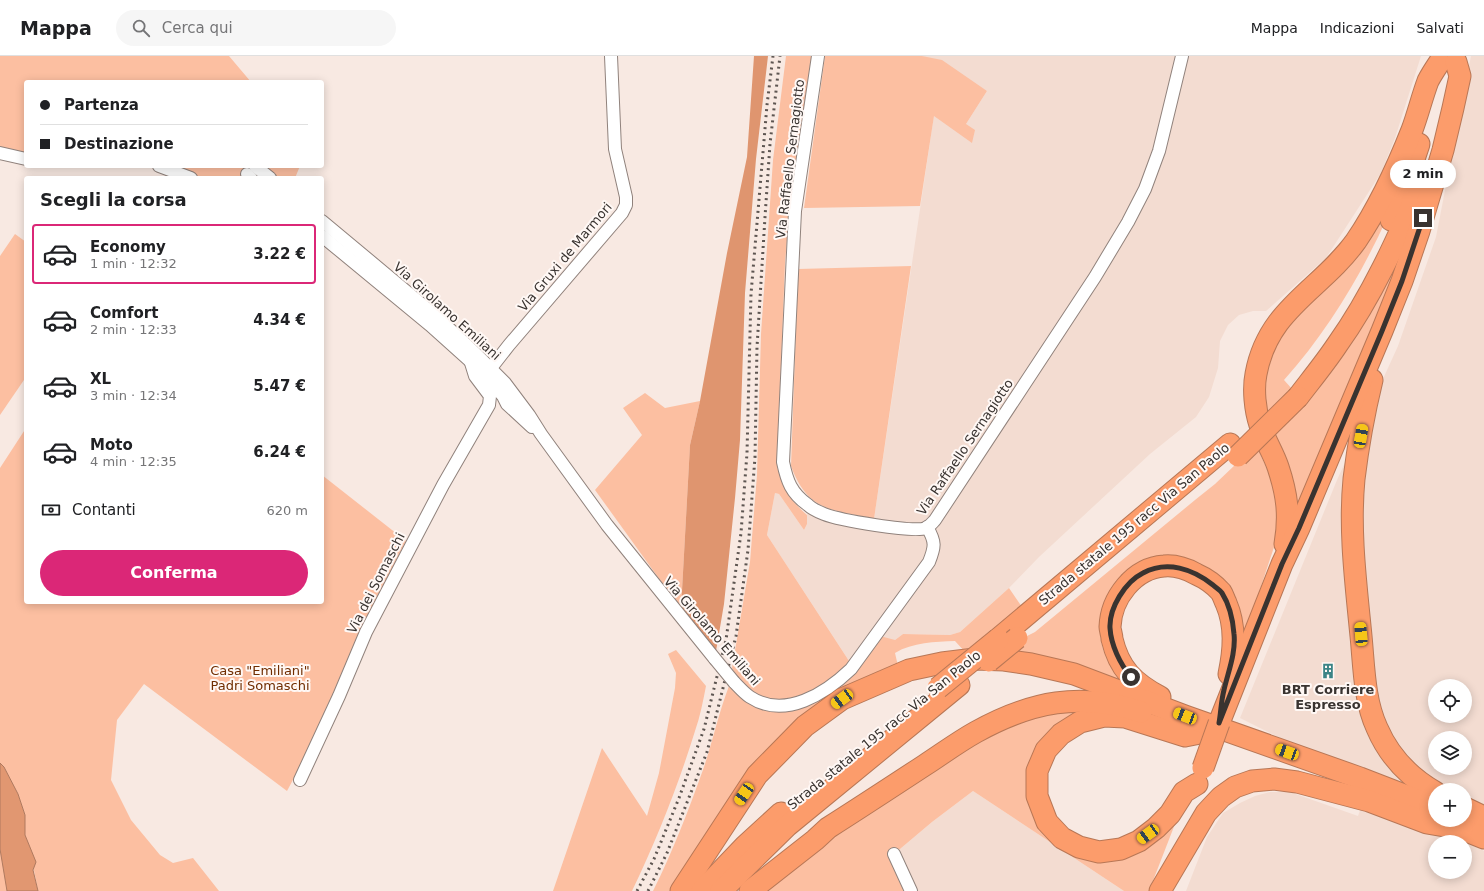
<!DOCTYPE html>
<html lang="it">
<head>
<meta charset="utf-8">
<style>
  body { margin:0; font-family:"DejaVu Sans",sans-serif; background:#f6f6f6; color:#202124; height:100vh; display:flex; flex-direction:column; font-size:15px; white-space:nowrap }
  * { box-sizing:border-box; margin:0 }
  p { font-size:13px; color:#757577 }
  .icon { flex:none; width:22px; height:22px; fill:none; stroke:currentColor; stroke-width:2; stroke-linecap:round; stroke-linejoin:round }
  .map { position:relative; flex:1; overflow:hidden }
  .sheet { position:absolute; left:24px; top:120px; width:300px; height:428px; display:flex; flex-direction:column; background:#fff; border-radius:4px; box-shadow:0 2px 10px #0003 }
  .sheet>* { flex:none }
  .top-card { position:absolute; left:24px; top:24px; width:300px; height:88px; border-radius:4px; box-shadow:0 2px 10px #0003; display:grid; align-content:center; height:88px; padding:0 16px; background:#fff }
  .fabs { position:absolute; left:1428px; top:623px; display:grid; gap:8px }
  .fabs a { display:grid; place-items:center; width:44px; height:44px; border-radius:50%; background:#fff; box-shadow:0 2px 10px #0003; font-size:20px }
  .end { position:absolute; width:18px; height:18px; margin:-9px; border:5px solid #393330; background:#fff; box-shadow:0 0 0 2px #fff }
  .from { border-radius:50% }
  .bubble { position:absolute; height:28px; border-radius:14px; background:#fff; box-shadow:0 2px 10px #0003; font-size:13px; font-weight:800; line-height:28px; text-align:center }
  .car { position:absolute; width:12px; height:24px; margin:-12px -6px; border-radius:5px; box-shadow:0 0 3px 1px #0007; background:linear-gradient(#f5c518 24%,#345 0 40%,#f5c518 0 76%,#345 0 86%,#f5c518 0) }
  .top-card b { display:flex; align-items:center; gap:14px; height:38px; font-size:15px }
  .top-card b+b { border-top:1px solid #e0e0e0 }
  .top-card i { width:10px; height:10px; background:#202124 }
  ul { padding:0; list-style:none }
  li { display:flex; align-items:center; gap:12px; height:60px; margin:0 8px 6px; padding:0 8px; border:2px solid transparent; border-radius:4px }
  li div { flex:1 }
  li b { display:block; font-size:15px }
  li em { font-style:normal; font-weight:800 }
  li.current { border-color:#db2777 }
  li>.icon { width:36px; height:36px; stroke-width:1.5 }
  h2 { padding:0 16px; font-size:18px; line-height:48px }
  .pay { display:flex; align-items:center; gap:10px; height:44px; padding:0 16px; font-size:15px }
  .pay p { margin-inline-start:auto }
  .button { display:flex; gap:8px; margin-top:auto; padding:8px 16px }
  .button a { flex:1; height:46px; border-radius:24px; background:#db2777; color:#fff; font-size:16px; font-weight:800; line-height:46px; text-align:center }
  header { display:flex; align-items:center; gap:24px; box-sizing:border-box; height:56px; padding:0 20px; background:#fff; border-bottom:1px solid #e0e0e0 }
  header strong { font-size:19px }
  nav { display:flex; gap:22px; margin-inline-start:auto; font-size:14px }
  .search { width:280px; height:36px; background:#f6f6f6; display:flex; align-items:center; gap:10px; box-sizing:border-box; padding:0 14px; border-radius:22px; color:#757577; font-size:15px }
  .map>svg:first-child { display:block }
  .built { fill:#f3dcd1; fill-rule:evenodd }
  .green { fill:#fcbfa1 }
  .forest { fill:#df956f }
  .water { fill:#e19771; stroke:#af795e }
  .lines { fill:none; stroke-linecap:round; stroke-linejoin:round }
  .street-casing { stroke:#90827c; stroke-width:14 }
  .highway-casing { stroke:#b87756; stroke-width:23 }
  .street { stroke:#fff; stroke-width:12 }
  .highway { stroke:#fc9c6b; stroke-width:21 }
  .rail { stroke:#5d5551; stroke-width:3; stroke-dasharray:2 4; stroke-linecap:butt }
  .street-bridge-casing { stroke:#90827c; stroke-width:14; stroke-linecap:butt }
  .highway-bridge-casing { stroke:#b87756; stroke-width:23; stroke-linecap:butt }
  .street-bridge { stroke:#fff; stroke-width:12 }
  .highway-bridge { stroke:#fc9c6b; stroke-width:21 }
  .route { stroke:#393330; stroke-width:5 }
  .labels { text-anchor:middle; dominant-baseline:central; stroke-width:4; stroke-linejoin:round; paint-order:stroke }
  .street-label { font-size:13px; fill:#393330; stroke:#fff8f5 }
  .park-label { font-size:13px; fill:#702d00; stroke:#fff8f5 }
  .poi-label { font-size:13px; font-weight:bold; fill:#393330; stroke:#fff8f5 }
</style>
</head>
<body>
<header>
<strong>Mappa</strong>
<div class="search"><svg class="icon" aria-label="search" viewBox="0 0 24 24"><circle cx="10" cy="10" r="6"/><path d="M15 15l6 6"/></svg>Cerca qui</div>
<nav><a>Mappa</a><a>Indicazioni</a><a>Salvati</a></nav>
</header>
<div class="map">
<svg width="1484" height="835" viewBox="0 0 1484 835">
  <rect width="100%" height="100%" fill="#f8e9e2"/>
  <g class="built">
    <path d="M922 0H1421L1395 82 1381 117 1326 202 1266 255H1253L1239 259 1228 269 1220 285 1218 312 1209 341 1196 361 1150 398 1039 501 1009 532 960 576 950 579 903 578 855 614 767 479 775 437 779 438 804 474 807 468V459L814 445 823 451 874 463 934 59 966 68 987 35Z"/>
    <path d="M1471 0H1484V756L1465 750V734H1435V740L1292 688 1240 662 1337 424 1398 290 1436 181ZM1435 630H1465V660H1435ZM1435 682H1465V712H1435Z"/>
    <path d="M973 735 1124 835H905L890 800 900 793 932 766Z"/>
    <path d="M1270 736H1290L1358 760 1362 749 1462 786H1435V816H1465V787L1479 792 1484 795V835H1186L1207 781 1223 757 1240 747 1255 740Z"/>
  </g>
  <g class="green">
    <path d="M0 0H229L251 26H26V99L0 94Z"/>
    <path d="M786 0H812L791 137 785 207 777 411C785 434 789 443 807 459V468L804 474 779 438 775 437 767 479 851 608 848 613C836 620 825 627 813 634 809 637 804 641 800 642 773 649 744 639 732 612L750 506 757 419 761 278 773 104Z"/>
    <path d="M825 0H922L942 4 987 35 966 68 975 74 972 87 934 60 920 150 804 152Z"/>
    <path d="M170 110H247L243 122H198L183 114Z"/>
    <path d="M263 110H300L295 122H279Z"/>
    <path d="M1381 159 1387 162C1360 221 1327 276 1284 324L1301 343 1409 180 1308 434 1291 462 1258 347 1274 283Z"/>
    <path d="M15 178 26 186V321L0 359V200Z"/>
    <path d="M911 210 874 463C831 453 808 456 791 410L798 213Z"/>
    <path d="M645 337 665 352 700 345 690 389 681 553 595 434 642 379 623 352Z"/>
    <path d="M26 372V546H322V419L406 485 395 506 320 673 287 735 144 628 117 664 111 724 131 764 160 799 173 807 193 802 219 835H38L29 789 25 779V759L18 738 4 711 0 707V412Z"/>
    <path d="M1256 389 1271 422 1278 451 1276 485 1243 585 1232 545 1155 507 1100 569C1100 598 1109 609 1129 628L966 597 955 585C935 586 913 586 895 597L898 610 825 647 676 835H653C673 795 689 753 704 711 713 684 719 656 729 630L744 642 801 649 880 580 895 584 903 578 950 579 960 576 1009 532 1022 551 983 582 1025 581 1035 576 1195 444 1215 428Z"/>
    <path d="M676 594 706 630C703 645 700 661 695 675 678 730 657 783 632 835H553L602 692 647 760 659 717 675 632 676 617 668 598Z"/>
    <path d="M1089 654 1033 729 1077 796 1173 765 1175 768 1149 835H1124L973 735 932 766 900 793 890 800 905 835H756L782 814 993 676 1038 659Z"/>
    <path d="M0 793 7 832V835H0Z"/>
  </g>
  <path class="forest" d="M754 0H768L756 103 745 237 740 384 735 442 724 548 716 595 681 553 690 389 700 345 727 197 747 101Z"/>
  <path class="water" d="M0 707 4 711 18 738 25 759V779L36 806 33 814 38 835H7L0 793Z"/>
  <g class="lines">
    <g class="street-casing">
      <g id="street">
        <path d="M818 0 795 155 783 406C787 425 791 437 808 449 812 453 819 456 824 458 839 464 913 477 926 472 930 470 933 466 935 464L1095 221 1128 166 1145 133 1159 95 1182 0"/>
        <path d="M0 97 26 103"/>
        <path d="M159 110 191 122"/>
        <path d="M255 110 270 122"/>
        <path d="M247 118 251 122"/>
        <path d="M322 165 437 261 474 296 505 327 529 359 541 378 607 469 715 603"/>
        <path d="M322 180 430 269 479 313 503 340 507 348 532 371"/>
        <path d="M491 312 509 289 622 157 626 149V141L615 93 611 0"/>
        <path d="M734 626C739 631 744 637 750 641 785 664 826 637 851 613L929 506C935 491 936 486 927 471"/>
        <path d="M300 724 339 640 366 576 443 429 489 349 490 340 475 320 471 307"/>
        <path d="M894 798 911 835"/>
      </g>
    </g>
    <g class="highway-casing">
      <g id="highway">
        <path d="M1391 164 1409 118 1419 88"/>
        <path d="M1372 324C1364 357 1358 390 1354 423 1349 475 1356 528 1361 580 1364 610 1364 644 1377 672 1389 700 1409 721 1435 736"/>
        <path d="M1298 341C1311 324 1325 307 1337 289 1372 240 1397 184 1421 129"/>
        <path d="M1285 488C1290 459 1287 438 1278 411 1273 396 1264 383 1260 369 1255 354 1253 333 1256 318 1268 252 1321 234 1356 185 1379 151 1397 112 1412 74 1418 58 1422 41 1428 25 1431 19 1435 13 1439 7"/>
        <path d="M998 583 1230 388"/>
        <path d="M1160 641C1134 627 1119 613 1112 583 1112 579 1110 574 1110 571 1111 542 1134 512 1164 510 1175 509 1187 513 1196 518 1205 522 1214 528 1221 536 1223 539 1224 543 1226 547 1236 570 1234 594 1229 618"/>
        <path d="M1219 667 1282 508 1299 472 1382 275 1402 225 1419 175 1443 94 1453 52 1460 20 1456 6"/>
        <path d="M1197 728 1184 736 1170 758 1156 772 1139 785 1121 793 1099 796 1079 791 1062 782 1047 766 1037 740V715L1046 694 1061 678 1080 666 1104 660 1125 661 1185 680 1200 677"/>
        <path d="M1465 752 1484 761"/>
        <path d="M1449 768 1484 782"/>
        <path d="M681 835 757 719 805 670 842 643 909 614 942 607 975 603 1004 604 1031 608 1074 618 1185 660 1360 722 1435 751"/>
        <path d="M702 835 745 790 781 757"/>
        <path d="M721 835 787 770 959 629"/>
        <path d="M750 835 815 784 828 772C861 751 893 730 925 709 942 698 958 686 976 676 1030 646 1081 635 1141 656"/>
        <path d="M1160 835 1206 757 1221 741 1235 731 1252 725 1274 723 1297 726 1369 745 1427 767 1462 773"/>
      </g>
    </g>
    <use href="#street" class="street"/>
    <use href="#highway" class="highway"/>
    <g class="rail">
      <path d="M637 835 654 803 679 742 704 673 726 584 741 477 747 397 751 238 767 49 773 0"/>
      <path d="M648 835 667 797 707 696 736 580 748 494 755 401 757 291 765 161 770 88 780 0"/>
    </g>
    <g class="street-bridge-casing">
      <path id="street-bridge" d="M715 603 734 626"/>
    </g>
    <g class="highway-bridge-casing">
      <g id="highway-bridge">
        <path d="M1238 400 1298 341"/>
        <path d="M989 605 1017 582"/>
        <path d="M938 632 998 583"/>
        <path d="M1203 712 1219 667"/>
      </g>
    </g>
    <use href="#street-bridge" class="street-bridge"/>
    <use href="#highway-bridge" class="highway-bridge"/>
  </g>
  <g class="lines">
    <path class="route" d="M1131 621C1120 608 1111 589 1110 572 1109 552 1125 526 1143 517 1167 504 1193 513 1213 529 1216 532 1220 534 1222 537 1229 548 1233 565 1234 578 1236 597 1228 616 1224 634 1221 645 1221 656 1219 667L1282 508 1299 472 1382 275 1402 225 1423 162"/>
  </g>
  <defs>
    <g id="building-bare" transform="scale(1.2)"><path d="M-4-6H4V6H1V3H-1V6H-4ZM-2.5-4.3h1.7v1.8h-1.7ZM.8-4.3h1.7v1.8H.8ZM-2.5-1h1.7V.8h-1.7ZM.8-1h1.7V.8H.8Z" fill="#3b8486" stroke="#fff8f5" stroke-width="2.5" paint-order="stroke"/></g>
  </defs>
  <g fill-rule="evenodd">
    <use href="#building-bare" x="1328" y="615"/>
  </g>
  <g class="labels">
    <g class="street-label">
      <text transform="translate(790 103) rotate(-83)">Via Raffaello Sernagiotto</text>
      <text transform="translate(565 201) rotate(-50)">Via Gruxi de Marmori</text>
      <text transform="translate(447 255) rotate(42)">Via Girolamo Emiliani</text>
      <text transform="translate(965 391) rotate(-56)">Via Raffaello Sernagiotto</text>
      <text transform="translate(1134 468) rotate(-40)">Strada statale 195 racc Via San Paolo</text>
      <text transform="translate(376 527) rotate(-63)">Via dei Somaschi</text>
      <text transform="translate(712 575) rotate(49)">Via Girolamo Emiliani</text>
      <text transform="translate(884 674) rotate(-39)">Strada statale 195 racc Via San Paolo</text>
    </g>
    <g class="park-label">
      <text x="260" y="614">Casa "Emiliani"<tspan x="260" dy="15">Padri Somaschi</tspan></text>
    </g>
    <g class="poi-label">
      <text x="1328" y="633">BRT Corriere<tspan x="1328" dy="15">Espresso</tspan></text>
    </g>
  </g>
</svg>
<div class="fabs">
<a><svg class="icon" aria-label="locate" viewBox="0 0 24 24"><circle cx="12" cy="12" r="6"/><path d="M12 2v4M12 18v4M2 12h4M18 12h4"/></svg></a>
<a><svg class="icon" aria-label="layers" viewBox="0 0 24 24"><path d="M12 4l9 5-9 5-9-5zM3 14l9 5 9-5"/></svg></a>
<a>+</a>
<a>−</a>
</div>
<i class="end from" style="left:1131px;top:621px"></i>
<i class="end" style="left:1423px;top:162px"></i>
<div class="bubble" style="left:1390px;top:104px;width:66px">2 min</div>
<i class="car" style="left:1361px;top:380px;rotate:10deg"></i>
<i class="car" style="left:1361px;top:578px;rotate:355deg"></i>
<i class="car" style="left:842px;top:643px;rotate:234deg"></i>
<i class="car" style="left:1185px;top:660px;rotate:291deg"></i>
<i class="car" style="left:1287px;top:696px;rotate:290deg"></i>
<i class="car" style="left:744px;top:738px;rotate:214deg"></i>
<i class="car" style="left:1148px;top:778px;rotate:234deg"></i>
<div class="top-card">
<b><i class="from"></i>Partenza</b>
<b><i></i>Destinazione</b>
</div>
<section class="sheet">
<h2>Scegli la corsa</h2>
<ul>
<li class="current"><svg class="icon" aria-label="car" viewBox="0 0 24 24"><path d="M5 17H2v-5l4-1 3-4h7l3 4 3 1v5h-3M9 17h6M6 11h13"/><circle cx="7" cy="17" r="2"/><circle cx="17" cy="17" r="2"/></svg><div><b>Economy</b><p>1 min · 12:32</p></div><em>3.22 €</em></li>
<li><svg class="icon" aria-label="car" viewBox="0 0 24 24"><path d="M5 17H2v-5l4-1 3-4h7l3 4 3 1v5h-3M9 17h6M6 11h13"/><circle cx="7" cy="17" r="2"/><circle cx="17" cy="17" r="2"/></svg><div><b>Comfort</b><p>2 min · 12:33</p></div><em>4.34 €</em></li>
<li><svg class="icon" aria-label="car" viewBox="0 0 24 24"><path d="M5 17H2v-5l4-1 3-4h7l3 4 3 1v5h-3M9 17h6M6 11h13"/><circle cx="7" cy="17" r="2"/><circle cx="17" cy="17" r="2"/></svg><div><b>XL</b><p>3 min · 12:34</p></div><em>5.47 €</em></li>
<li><svg class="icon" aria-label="car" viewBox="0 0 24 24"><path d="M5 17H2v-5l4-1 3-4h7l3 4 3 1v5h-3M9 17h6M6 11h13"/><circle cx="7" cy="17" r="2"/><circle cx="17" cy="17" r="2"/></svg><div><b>Moto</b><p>4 min · 12:35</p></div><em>6.24 €</em></li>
</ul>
<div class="pay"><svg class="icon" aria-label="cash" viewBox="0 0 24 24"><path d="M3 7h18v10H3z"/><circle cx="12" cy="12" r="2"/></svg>Contanti<p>620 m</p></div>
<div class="button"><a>Conferma</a></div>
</section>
</div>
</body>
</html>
